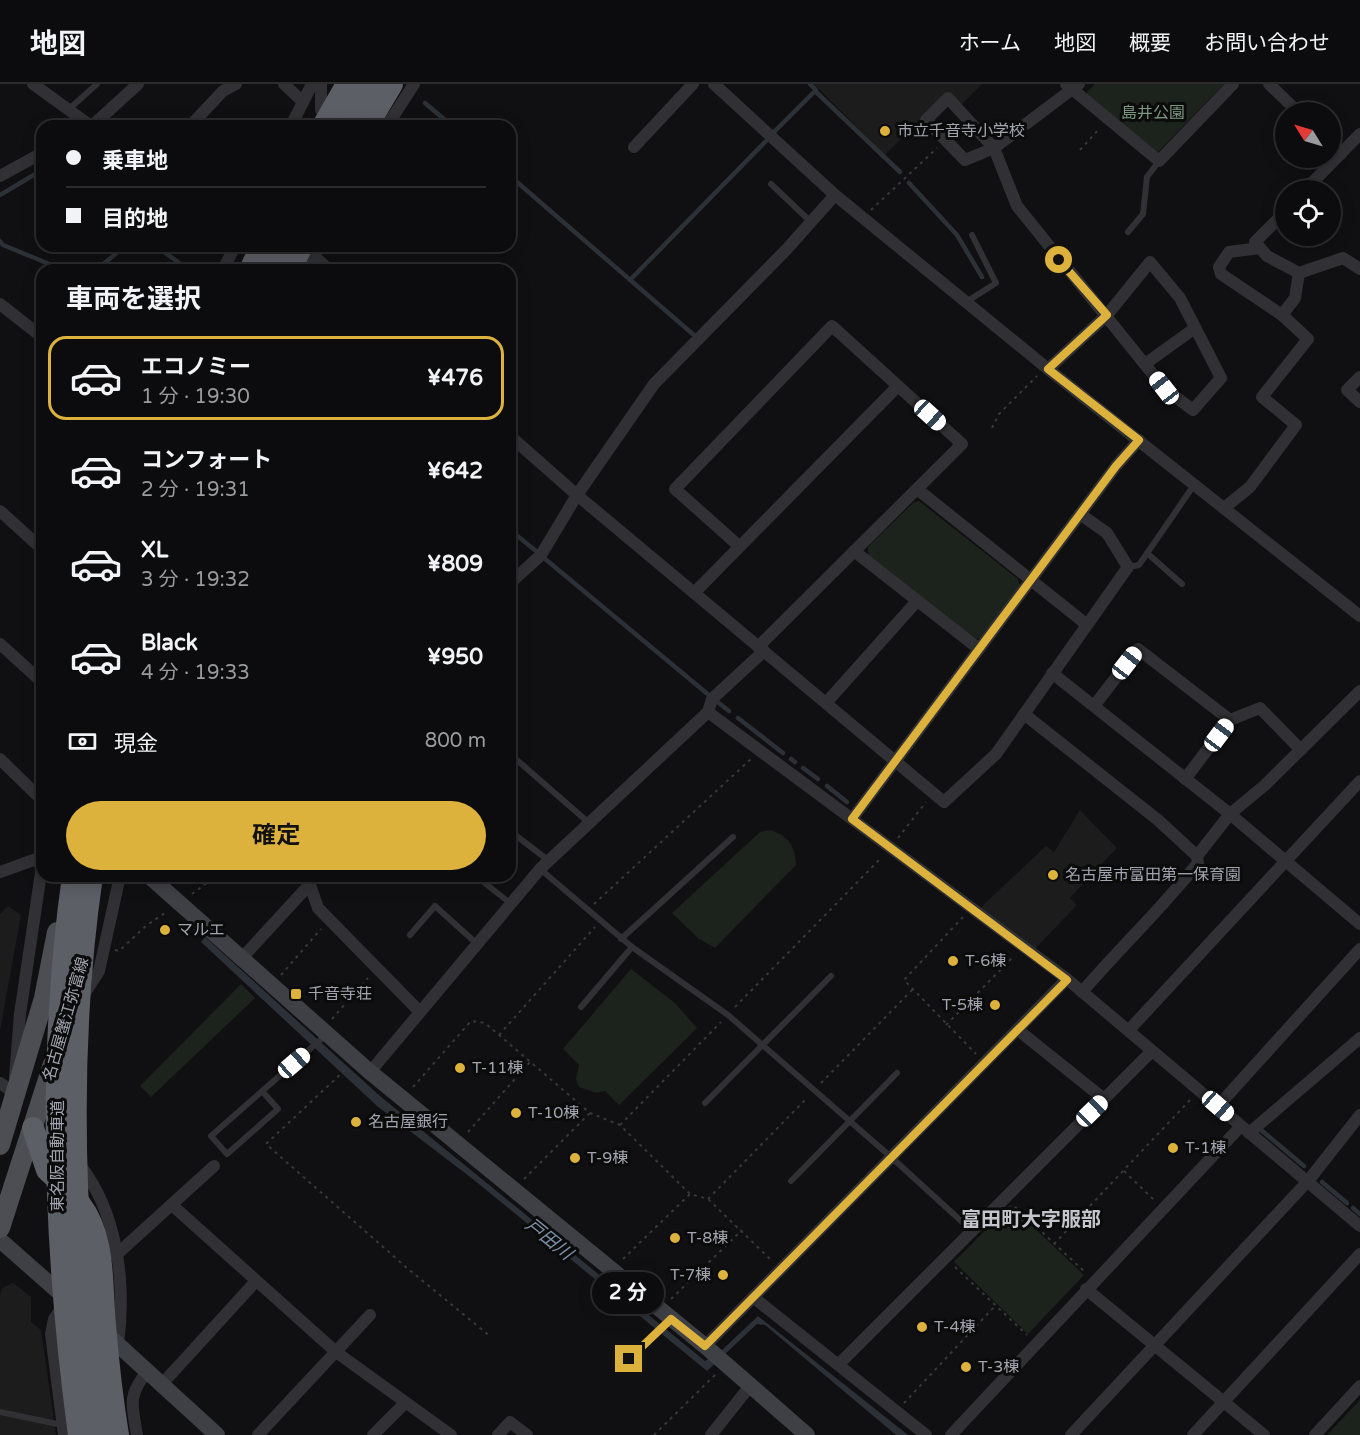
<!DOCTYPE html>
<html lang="ja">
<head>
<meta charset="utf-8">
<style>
  body { margin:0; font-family:"Varela Round","Noto Sans JP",sans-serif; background:#151416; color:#f1f3f6; height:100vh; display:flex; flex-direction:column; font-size:22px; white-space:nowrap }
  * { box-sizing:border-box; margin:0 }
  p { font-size:20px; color:#9a9b9d }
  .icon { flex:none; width:33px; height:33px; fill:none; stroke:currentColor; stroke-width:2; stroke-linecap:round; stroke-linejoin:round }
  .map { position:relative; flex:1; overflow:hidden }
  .sheet { position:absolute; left:36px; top:180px; width:480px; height:618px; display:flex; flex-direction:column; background:#0c0b0d; border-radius:18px; box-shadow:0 3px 15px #0003,0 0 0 2px #2c2b2e }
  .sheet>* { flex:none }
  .guide { position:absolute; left:36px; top:36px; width:480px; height:132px; border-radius:18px; box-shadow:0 3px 15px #0003,0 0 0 2px #2c2b2e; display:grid; align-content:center; height:132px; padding:0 30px; background:#0c0b0d }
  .needle { width:39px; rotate:307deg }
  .controls { position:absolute; left:1275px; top:18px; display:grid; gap:12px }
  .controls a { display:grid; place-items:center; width:66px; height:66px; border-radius:50%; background:#0c0b0d; box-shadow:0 3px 15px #0003,0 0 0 2px #2c2b2e; font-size:30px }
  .end { position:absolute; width:27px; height:27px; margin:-14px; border:8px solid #dcb23c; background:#111; box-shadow:0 0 0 3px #111 }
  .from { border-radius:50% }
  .bubble { position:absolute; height:42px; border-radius:21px; background:#0c0b0d; box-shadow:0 3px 15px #0003,0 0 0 2px #2c2b2e; font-size:20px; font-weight:700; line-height:42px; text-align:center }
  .car { position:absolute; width:18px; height:36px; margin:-18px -9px; border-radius:8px; box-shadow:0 0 4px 2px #0007; background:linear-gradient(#fff 24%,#345 0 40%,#fff 0 76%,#345 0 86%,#fff 0) }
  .guide b { display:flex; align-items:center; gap:21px; height:57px; font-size:22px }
  .guide b+b { border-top:2px solid #2c2b2e }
  .guide i { width:15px; height:15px; background:#f1f3f6 }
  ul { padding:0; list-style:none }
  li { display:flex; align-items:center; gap:18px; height:84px; margin:0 12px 9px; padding:0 18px; border:3px solid transparent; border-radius:18px }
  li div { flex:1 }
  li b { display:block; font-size:22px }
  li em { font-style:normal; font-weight:700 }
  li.current { border-color:#dcb23c }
  li>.icon { width:54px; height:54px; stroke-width:1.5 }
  h2 { padding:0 30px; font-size:27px; line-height:72px }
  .pay { display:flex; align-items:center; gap:15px; height:66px; padding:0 30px; font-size:22px }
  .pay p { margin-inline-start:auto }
  .button { display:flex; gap:12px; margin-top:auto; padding:12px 30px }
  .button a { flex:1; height:69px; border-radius:36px; background:#dcb23c; color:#111; font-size:24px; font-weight:700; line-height:69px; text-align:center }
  header { display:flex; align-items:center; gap:36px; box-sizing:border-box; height:84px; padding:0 30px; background:#0c0b0d; border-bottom:2px solid #2c2b2e }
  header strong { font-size:28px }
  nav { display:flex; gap:33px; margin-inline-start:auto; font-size:21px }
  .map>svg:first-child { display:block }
  .built { fill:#1c1c1d }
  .green { fill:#1c231d }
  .water { fill:#2b3137 }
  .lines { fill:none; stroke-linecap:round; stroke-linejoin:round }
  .stream { stroke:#2b3137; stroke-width:4.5 }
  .path { stroke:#37383c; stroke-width:2; stroke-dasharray:3 4.5; stroke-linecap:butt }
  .lane { stroke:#313135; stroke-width:6 }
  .street { stroke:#313135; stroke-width:12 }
  .secondary { stroke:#3f4045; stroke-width:16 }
  .primary { stroke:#4d4e54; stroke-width:20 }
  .highway { stroke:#5d5f66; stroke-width:22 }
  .route { stroke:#dcb23c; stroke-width:8 }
  .poi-dot { fill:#dcb23c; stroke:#0b0b0b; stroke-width:2 }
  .labels { text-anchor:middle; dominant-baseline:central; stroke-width:6; stroke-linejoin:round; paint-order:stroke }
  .park-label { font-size:16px; fill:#7b997f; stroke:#0b0b0b }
  .poi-label { font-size:16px; fill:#a2a5b0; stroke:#0b0b0b; text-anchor:start }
  .street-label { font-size:16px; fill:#a2a5b0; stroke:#0b0b0b }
  .water-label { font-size:18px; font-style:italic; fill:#7c90a8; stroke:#0b0b0b }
  .quarter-label { font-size:20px; font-weight:bold; fill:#c3c4cc; stroke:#0b0b0b }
</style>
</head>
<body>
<header>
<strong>地図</strong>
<nav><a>ホーム</a><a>地図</a><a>概要</a><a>お問い合わせ</a></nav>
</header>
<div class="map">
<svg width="1360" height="1351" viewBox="0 0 1360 1351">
  <rect width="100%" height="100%" fill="#100f11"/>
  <g class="built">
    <path d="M814 0H982L960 22 946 9 885 71Z"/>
    <path d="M1080 726 1117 764 1070 814 1077 821 1035 865 980 824 1046 762 1054 768Z"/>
    <path d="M8 822 21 831 0 947V830Z"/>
    <path d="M13 1199 31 1213V1238L41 1246 56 1351H0V1212L2 1204Z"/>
  </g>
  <g class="green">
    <path d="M1095 0H1224L1158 68 1151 66 1087 13V8Z"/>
    <path d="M919 417 1018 495 1020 503 981 554 975 555 868 471V463L914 418Z"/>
    <path d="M770 746C789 752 795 762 796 781L715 864 698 854 672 829 760 748Z"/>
    <path d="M631 885 675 919 697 944 619 1021 605 1007 596 1009 579 1003 576 995 579 981 563 965Z"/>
    <path d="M241 900 255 914 151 1013 140 1002Z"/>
    <path d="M1010 1121 1084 1191 1028 1250 954 1178Z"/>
    <path d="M1360 1316V1351H1327Z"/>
  </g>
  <path class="water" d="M205 853 380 1012 705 1277 722 1266 758 1232 908 1351H896L765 1241 757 1240 707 1287 474 1096 377 1022 201 858Z"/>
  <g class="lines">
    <g class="stream">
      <path d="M815 7 900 88"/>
      <path d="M425 19 452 42"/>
      <path d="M775 47 816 6 810 0"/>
      <path d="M510 92 695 252"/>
      <path d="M909 99 957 151 982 193"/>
      <path d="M0 111 42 86"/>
      <path d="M0 157 3 161 59 184 78 186"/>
      <path d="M156 162 189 186"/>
      <path d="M96 186 125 162"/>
      <path d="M630 196 767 56"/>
      <path d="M510 446 536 467"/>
      <path d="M544 474 710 612"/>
      <path d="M715 616 729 627"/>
      <path d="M738 634 783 669"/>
      <path d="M791 675 795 678"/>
      <path d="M803 684 818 695"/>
      <path d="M827 702 847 718"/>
      <path d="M1261 1046 1304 1082"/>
      <path d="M1322 1098 1347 1119"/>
      <path d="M1353 1124 1360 1130"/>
    </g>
    <g class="path">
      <path d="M1080 66 1100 44"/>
      <path d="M871 126 937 64"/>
      <path d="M992 344 999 330 1037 292"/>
      <path d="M898 754 926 718"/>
      <path d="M192 810 216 792"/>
      <path d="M594 820 751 675"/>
      <path d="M963 833 904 896 976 970"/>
      <path d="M115 866 119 867 147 841 168 827"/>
      <path d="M281 891 321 845"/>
      <path d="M735 923 882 773"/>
      <path d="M332 935 368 894"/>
      <path d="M946 941 1014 872"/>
      <path d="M499 951 595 843"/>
      <path d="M345 986 266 1060 407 1184 491 1253"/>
      <path d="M821 999 913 905"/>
      <path d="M413 1003 471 937 485 939 590 1029 620 1041 690 1110 708 1115 771 1176"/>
      <path d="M620 1041 721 938"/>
      <path d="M468 1048 530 978"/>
      <path d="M1124 1087 1154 1116"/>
      <path d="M524 1095 590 1029"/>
      <path d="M708 1115 807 1014"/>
      <path d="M1015 1123 1086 1189"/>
      <path d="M1054 1160 1190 1016"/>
      <path d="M623 1175 690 1110"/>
      <path d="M955 1183 1027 1251"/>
      <path d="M671 1215 742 1146"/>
      <path d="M904 1319 995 1222"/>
      <path d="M654 1351 716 1290"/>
    </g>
    <g class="lane">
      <path d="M69 25 97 0"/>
      <path d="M771 100 811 138"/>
      <path d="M1128 148 1143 130 1147 93 1159 77"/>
      <path d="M68 164 85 162"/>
      <path d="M966 218 996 199 972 151"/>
      <path d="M1147 469 1182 500"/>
      <path d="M1128 483 1139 481 1194 401"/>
      <path d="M518 677 588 738"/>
      <path d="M510 747 548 776"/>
      <path d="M540 785 632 863 728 931 891 1073 971 1146"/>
      <path d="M476 792 510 819"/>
      <path d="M410 851 435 822 476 859"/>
      <path d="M621 855 733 753"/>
      <path d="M581 923 632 863"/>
      <path d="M262 1007 278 1025 227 1070 211 1052 327 950"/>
      <path d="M705 1019 831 892"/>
      <path d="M791 1097 897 989"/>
      <path d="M629 1275 670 1236"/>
      <path d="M0 1328 62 1341"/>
    </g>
    <g class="street">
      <path d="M33 0 91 42"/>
      <path d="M284 0 303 18"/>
      <path d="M714 0 835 111 1048 285 1360 532"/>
      <path d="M1066 0 1159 77 1233 0"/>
      <path d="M1269 0 1298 28"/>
      <path d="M948 14 994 64 965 76 926 36Z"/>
      <path d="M321 26V0"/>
      <path d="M92 42 138 0"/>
      <path d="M190 42 223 7 236 0"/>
      <path d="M291 42 312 0"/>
      <path d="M387 42 414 0"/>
      <path d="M1330 59 1341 70"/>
      <path d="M634 63 693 0"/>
      <path d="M0 92 42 69"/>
      <path d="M1305 106 1360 50"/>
      <path d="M1286 127 1255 158 1267 172 1299 189 1343 174 1360 185"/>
      <path d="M1260 164 1229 168 1219 183 1221 190 1282 231"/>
      <path d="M297 165 314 172 329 186"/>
      <path d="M223 186 235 162"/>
      <path d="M307 186 319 162"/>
      <path d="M0 220 42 253"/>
      <path d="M1145 280 1195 244"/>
      <path d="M1048 285 1107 231 1150 178 1180 214 1221 294 1193 326 1164 304 1017 122 994 64 1079 0"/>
      <path d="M1360 293 1347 306 1360 318"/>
      <path d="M510 352 577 411 944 718 996 670 1128 483 1107 449 1080 430"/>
      <path d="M917 405 1086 540"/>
      <path d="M1224 424 1250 403 1296 341 1262 313 1308 255 1282 231 1295 214 1299 189"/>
      <path d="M0 427 42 465"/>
      <path d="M739 462 675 405 832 242 962 360 758 563"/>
      <path d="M854 467 979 565"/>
      <path d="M510 499 541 471 577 411 654 300 786 166 835 111"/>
      <path d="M694 509 898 302"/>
      <path d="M0 560 42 598"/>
      <path d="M1052 589 1230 730 1360 840"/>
      <path d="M826 619 917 517"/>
      <path d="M1094 622 1138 565 1230 636 1185 695"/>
      <path d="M708 628 1067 895 1360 1142"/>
      <path d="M1024 630 1158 736 1197 772"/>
      <path d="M1230 636 1260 624 1301 666"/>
      <path d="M0 675 42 716"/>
      <path d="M852 735 1116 382 1139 356"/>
      <path d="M0 788 42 773"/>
      <path d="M307 792 318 824 419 927"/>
      <path d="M242 874 310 800"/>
      <path d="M1082 908C1120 864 1162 824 1198 779L1197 772 1230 730 1265 701 1360 607"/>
      <path d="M83 912 99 887 120 792"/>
      <path d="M1018 946 1104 1015"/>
      <path d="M1129 946 1360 697"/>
      <path d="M370 988 540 785 708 628 712 615 764 567"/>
      <path d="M15 993 20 930 42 782"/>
      <path d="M0 999 14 1009"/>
      <path d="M1218 1022 1360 865"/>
      <path d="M1249 1049 1360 954"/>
      <path d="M80 1081C118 1130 126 1200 118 1260"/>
      <path d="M172 1121 336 1268 451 1351"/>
      <path d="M116 1171 214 1082"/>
      <path d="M1086 1205 1264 1351"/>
      <path d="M753 1213 926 1351"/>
      <path d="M63 1222 54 1235 51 1250 64 1351"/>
      <path d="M705 1262 1067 895"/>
      <path d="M839 1280 1152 967"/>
      <path d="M163 1299 256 1197"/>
      <path d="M137 1351C132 1321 127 1311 148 1287"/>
      <path d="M258 1351 370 1231"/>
      <path d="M373 1351 405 1319"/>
      <path d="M498 1351 510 1338 527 1351"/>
      <path d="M711 1351 750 1302"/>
      <path d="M951 1351 1241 1042"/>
      <path d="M1071 1351 1308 1097 1360 1031"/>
      <path d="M1193 1351 1360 1170"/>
      <path d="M1315 1351 1360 1302"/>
    </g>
    <g class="secondary">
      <path d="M149 792 370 988 705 1262 807 1351"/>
      <path d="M0 1156 69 1217"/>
      <path d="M102 1246 217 1351"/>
    </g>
    <g class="primary">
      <path d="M0 1061 44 914 57 848"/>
      <path d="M0 1144 53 980"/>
    </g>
    <g class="highway">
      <path d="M323 42 347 0"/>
      <path d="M345 42 369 0"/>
      <path d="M367 42 392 0"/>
      <path d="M250 186 261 162"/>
      <path d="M272 186 283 162"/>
      <path d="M290 186 302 162"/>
      <path d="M73 792C47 977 54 1166 79 1351"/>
      <path d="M92 792C65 976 74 1167 99 1351"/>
      <path d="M33 1044 47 1086 58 1096"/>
      <path d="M80 1120C106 1154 101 1200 105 1241 108 1278 112 1314 118 1351"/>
    </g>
  </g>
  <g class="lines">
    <path class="route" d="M629 1275 671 1235 705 1262 1067 896 852 735 1116 382 1139 356 1048 285 1107 231 1059 176"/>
  </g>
  <g class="poi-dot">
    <circle cx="885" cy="47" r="6"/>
    <circle cx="1053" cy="791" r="6"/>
    <circle cx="165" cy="846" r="6"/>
    <circle cx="953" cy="877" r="6"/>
    <rect x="290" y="904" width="12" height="12" rx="3"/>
    <circle cx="995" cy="921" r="6"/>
    <circle cx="460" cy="984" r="6"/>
    <circle cx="516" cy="1029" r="6"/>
    <circle cx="356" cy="1038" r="6"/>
    <circle cx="1173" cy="1064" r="6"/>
    <circle cx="575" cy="1074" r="6"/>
    <circle cx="675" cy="1154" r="6"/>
    <circle cx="723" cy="1191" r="6"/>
    <circle cx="922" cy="1243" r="6"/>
    <circle cx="966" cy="1283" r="6"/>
  </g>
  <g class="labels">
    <g class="park-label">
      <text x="1153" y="29">島井公園</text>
    </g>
    <g class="poi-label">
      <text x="897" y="47">市立千音寺小学校</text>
      <text x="1065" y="791">名古屋市富田第一保育園</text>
      <text x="177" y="846">マルエ</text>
      <text x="965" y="877">T-6棟</text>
      <text x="308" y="910">千音寺荘</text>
      <text x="983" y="921" text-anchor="end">T-5棟</text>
      <text x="472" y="984">T-11棟</text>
      <text x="528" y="1029">T-10棟</text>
      <text x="368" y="1038">名古屋銀行</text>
      <text x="1185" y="1064">T-1棟</text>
      <text x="587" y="1074">T-9棟</text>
      <text x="687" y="1154">T-8棟</text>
      <text x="711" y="1191" text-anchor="end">T-7棟</text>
      <text x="934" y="1243">T-4棟</text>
      <text x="978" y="1283">T-3棟</text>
    </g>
    <g class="street-label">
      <text transform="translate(66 935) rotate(-74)">名古屋蟹江弥富線</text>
      <text transform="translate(58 1072) rotate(-90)">東名阪自動車道</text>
    </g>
    <g class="water-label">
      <text transform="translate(549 1155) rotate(39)">戸田川</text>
    </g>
    <g class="quarter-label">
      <text x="1031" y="1136">富田町大字服部</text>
    </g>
  </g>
</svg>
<div class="controls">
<a><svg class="needle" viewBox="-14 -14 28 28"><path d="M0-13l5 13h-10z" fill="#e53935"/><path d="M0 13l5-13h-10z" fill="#9a9b9d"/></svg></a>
<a><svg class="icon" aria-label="locate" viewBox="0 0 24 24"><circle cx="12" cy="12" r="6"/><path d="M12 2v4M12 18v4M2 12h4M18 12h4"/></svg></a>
</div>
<i class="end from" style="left:1059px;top:176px"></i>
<i class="end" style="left:629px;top:1275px"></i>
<div class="bubble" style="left:592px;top:1188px;width:72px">2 分</div>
<i class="car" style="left:1164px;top:304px;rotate:322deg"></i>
<i class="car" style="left:930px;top:331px;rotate:132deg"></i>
<i class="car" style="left:1127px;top:579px;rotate:38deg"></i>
<i class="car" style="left:1219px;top:651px;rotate:37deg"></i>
<i class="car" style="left:294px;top:979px;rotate:49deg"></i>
<i class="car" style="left:1218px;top:1022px;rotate:131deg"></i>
<i class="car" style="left:1092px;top:1027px;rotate:46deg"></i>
<div class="guide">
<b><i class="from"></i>乗車地</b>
<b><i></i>目的地</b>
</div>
<section class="sheet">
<h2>車両を選択</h2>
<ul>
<li class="current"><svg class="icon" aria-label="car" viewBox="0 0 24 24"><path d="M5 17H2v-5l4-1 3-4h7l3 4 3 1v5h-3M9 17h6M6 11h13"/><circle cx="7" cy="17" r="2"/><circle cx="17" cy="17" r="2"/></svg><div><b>エコノミー</b><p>1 分 · 19:30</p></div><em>¥476</em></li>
<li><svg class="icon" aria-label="car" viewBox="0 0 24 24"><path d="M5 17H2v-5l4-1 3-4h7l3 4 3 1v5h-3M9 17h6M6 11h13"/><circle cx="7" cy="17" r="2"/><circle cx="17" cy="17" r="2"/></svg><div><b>コンフォート</b><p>2 分 · 19:31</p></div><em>¥642</em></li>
<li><svg class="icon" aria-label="car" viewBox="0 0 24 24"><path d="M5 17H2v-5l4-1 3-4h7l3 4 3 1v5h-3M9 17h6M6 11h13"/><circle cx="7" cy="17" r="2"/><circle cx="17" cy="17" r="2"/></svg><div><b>XL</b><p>3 分 · 19:32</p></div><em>¥809</em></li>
<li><svg class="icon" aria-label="car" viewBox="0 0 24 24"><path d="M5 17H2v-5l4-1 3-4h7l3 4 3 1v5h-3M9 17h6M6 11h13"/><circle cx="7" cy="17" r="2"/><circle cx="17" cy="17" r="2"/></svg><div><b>Black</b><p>4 分 · 19:33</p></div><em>¥950</em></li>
</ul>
<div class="pay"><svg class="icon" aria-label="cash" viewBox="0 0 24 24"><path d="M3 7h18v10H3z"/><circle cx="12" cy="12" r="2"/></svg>現金<p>800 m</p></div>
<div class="button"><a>確定</a></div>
</section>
</div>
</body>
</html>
